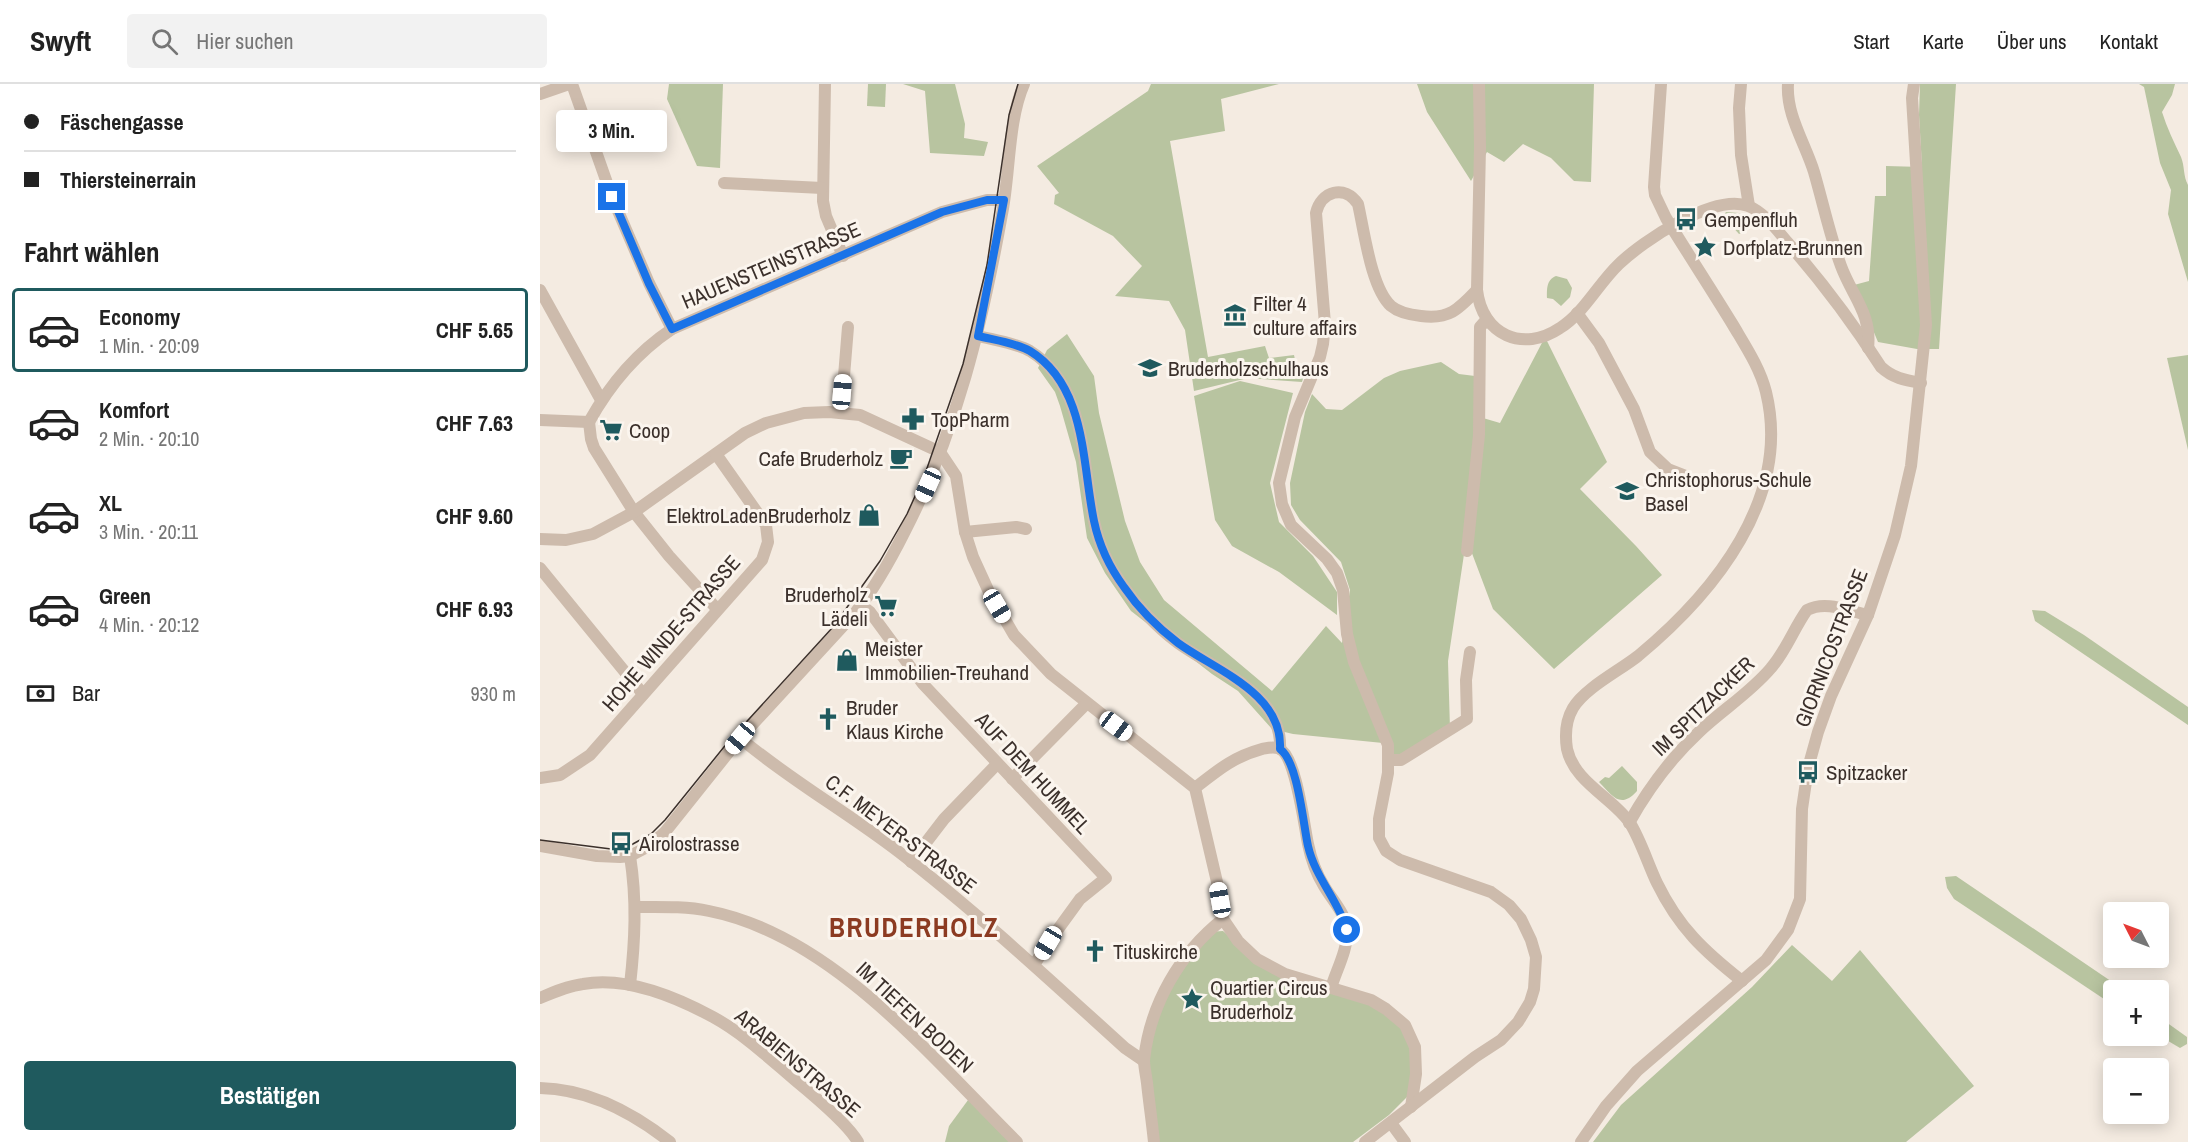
<!DOCTYPE html>
<html lang="de">
<head>
<meta charset="utf-8">
<style>
  body { margin:0; font-family:"Archivo Narrow",sans-serif; background:#f2f2f2; color:#222; height:100vh; display:flex; flex-direction:column; font-size:22px; white-space:nowrap }
  * { box-sizing:border-box; margin:0 }
  p { font-size:20px; color:#767676 }
  .icon { flex:none; width:33px; height:33px; fill:none; stroke:currentColor; stroke-width:2; stroke-linecap:round; stroke-linejoin:round }
  .map { position:relative; flex:1; overflow:hidden }
  .panel { display:flex; flex-direction:column; background:#fff; width:540px }
  .panel>* { flex:none }
  .top-card { display:grid; align-content:center; height:132px; padding:0 24px; background:#fff }
  .needle { width:39px; rotate:312deg }
  .controls { position:absolute; left:1563px; top:818px; display:grid; gap:12px }
  .controls a { display:grid; place-items:center; width:66px; height:66px; border-radius:6px; background:#fff; box-shadow:0 3px 15px #0003; font-size:30px }
  .end { position:absolute; width:27px; height:27px; margin:-14px; border:8px solid #1a73e8; background:#fff; box-shadow:0 0 0 3px #fff }
  .from { border-radius:50% }
  .bubble { position:absolute; height:42px; border-radius:6px; background:#fff; box-shadow:0 3px 15px #0003; font-size:20px; font-weight:700; line-height:42px; text-align:center }
  .car { position:absolute; width:18px; height:36px; margin:-18px -9px; border-radius:8px; box-shadow:0 0 4px 2px #0007; background:linear-gradient(#fff 24%,#345 0 40%,#fff 0 76%,#345 0 86%,#fff 0) }
  .top-card b { display:flex; align-items:center; gap:21px; height:57px; font-size:22px }
  .top-card b+b { border-top:2px solid #e0e0e0 }
  .top-card i { width:15px; height:15px; background:#222 }
  ul { padding:0; list-style:none }
  li { display:flex; align-items:center; gap:18px; height:84px; margin:0 12px 9px; padding:0 12px; border:3px solid transparent; border-radius:6px }
  li div { flex:1 }
  li b { display:block; font-size:22px }
  li em { font-style:normal; font-weight:700 }
  li.active { border-color:#1f5a5e }
  li>.icon { width:54px; height:54px; stroke-width:1.5 }
  h2 { padding:0 24px; font-size:27px; line-height:72px }
  .pay { display:flex; align-items:center; gap:15px; height:66px; padding:0 24px; font-size:22px }
  .pay p { margin-inline-start:auto }
  .action { display:flex; gap:12px; margin-top:auto; padding:12px 24px }
  .action a { flex:1; height:69px; border-radius:6px; background:#1f5a5e; color:#fff; font-size:24px; font-weight:700; line-height:69px; text-align:center }
  header { display:flex; align-items:center; gap:36px; box-sizing:border-box; height:84px; padding:0 30px; background:#fff; border-bottom:2px solid #e0e0e0 }
  header strong { font-size:28px }
  nav { display:flex; gap:33px; margin-inline-start:auto; font-size:21px }
  .search { width:420px; height:54px; background:#f2f2f2; display:flex; align-items:center; gap:15px; box-sizing:border-box; padding:0 21px; border-radius:6px; color:#767676; font-size:22px }
  main { display:flex; flex:1; min-height:0 }
  .map>svg:first-child { display:block }
  .green { fill:#b8c4a0 }
  .lines { fill:none; stroke-linecap:round; stroke-linejoin:round }
  .minor { stroke:#cdbbac; stroke-width:12 }
  .tram { stroke:#3b302b; stroke-width:1.5 }
  .route { stroke:#1a73e8; stroke-width:8 }
  .labels { text-anchor:middle; dominant-baseline:central; stroke-width:6; stroke-linejoin:round; paint-order:stroke }
  .poi-label { font-size:21px; fill:#3b302b; stroke:#fbf5ee; text-anchor:start }
  .street-label { font-size:21px; fill:#3b302b; stroke:#fbf5ee }
  .district-label { font-size:27px; font-weight:bold; letter-spacing:1.5px; fill:#8c3b22; stroke:#fbf5ee }
</style>
</head>
<body>
<header>
<strong>Swyft</strong>
<div class="search"><svg class="icon" aria-label="search" viewBox="0 0 24 24"><circle cx="10" cy="10" r="6"/><path d="M15 15l6 6"/></svg>Hier suchen</div>
<nav><a>Start</a><a>Karte</a><a>Über uns</a><a>Kontakt</a></nav>
</header>
<main>
<section class="panel">
<div class="top-card">
<b><i class="from"></i>Fäschengasse</b>
<b><i></i>Thiersteinerrain</b>
</div>
<h2>Fahrt wählen</h2>
<ul>
<li class="active"><svg class="icon" aria-label="car" viewBox="0 0 24 24"><path d="M5 17H2v-5l4-1 3-4h7l3 4 3 1v5h-3M9 17h6M6 11h13"/><circle cx="7" cy="17" r="2"/><circle cx="17" cy="17" r="2"/></svg><div><b>Economy</b><p>1 Min. · 20:09</p></div><em>CHF 5.65</em></li>
<li><svg class="icon" aria-label="car" viewBox="0 0 24 24"><path d="M5 17H2v-5l4-1 3-4h7l3 4 3 1v5h-3M9 17h6M6 11h13"/><circle cx="7" cy="17" r="2"/><circle cx="17" cy="17" r="2"/></svg><div><b>Komfort</b><p>2 Min. · 20:10</p></div><em>CHF 7.63</em></li>
<li><svg class="icon" aria-label="car" viewBox="0 0 24 24"><path d="M5 17H2v-5l4-1 3-4h7l3 4 3 1v5h-3M9 17h6M6 11h13"/><circle cx="7" cy="17" r="2"/><circle cx="17" cy="17" r="2"/></svg><div><b>XL</b><p>3 Min. · 20:11</p></div><em>CHF 9.60</em></li>
<li><svg class="icon" aria-label="car" viewBox="0 0 24 24"><path d="M5 17H2v-5l4-1 3-4h7l3 4 3 1v5h-3M9 17h6M6 11h13"/><circle cx="7" cy="17" r="2"/><circle cx="17" cy="17" r="2"/></svg><div><b>Green</b><p>4 Min. · 20:12</p></div><em>CHF 6.93</em></li>
</ul>
<div class="pay"><svg class="icon" aria-label="cash" viewBox="0 0 24 24"><path d="M3 7h18v10H3z"/><circle cx="12" cy="12" r="2"/></svg>Bar<p>930 m</p></div>
<div class="action"><a>Bestätigen</a></div>
</section>
<div class="map">
<svg width="1648" height="1058" viewBox="0 0 1648 1058">
  <rect width="100%" height="100%" fill="#f4ebe1"/>
  <g class="green">
    <path d="M129 0H183L180 84 157 82 127 15Z"/>
    <path d="M328 0H346L345 23 327 22Z"/>
    <path d="M363 0H415L425 40 424 54 448 58 444 72 390 69 385 7Z"/>
    <path d="M611 0H739L681 15 685 47 630 57 668 273 725 262 729 274 754 271 757 285 766 284 762 298 708 294 654 307 645 246 629 217 575 212 602 182 573 152 514 120 515 111 519 109 497 82 608 7Z"/>
    <path d="M877 0H1054L1051 98 1034 97 1011 74 983 60 964 78 947 68 931 97 887 28Z"/>
    <path d="M1380 0H1416L1399 265H1377L1338 258 1314 201 1329 197 1335 112H1346V82L1382 83 1379 31Z"/>
    <path d="M1599 0H1635L1632 11 1622 28C1627 44 1634 58 1641 73 1645 83 1643 92 1648 101V198L1628 130 1631 106 1620 79 1604 3Z"/>
    <path d="M1186 128 1199 129 1212 136 1206 147 1199 150 1183 132Z"/>
    <path d="M1016 192 1027 195 1032 204 1030 213 1021 222 1013 215 1007 214C1007 206 1006 196 1016 192Z"/>
    <path d="M527 250 554 292 559 329 585 437 600 478 624 516 732 607 786 542 802 559 810 506 801 478 760 436 751 421 750 399 765 328 772 310 786 325 802 326 844 294 860 287 901 278 919 290 935 292 936 348 926 457 908 577 910 645 849 676 843 659 753 650 732 645 698 607 672 590 591 527 565 489 547 454 536 378 520 322 515 308 498 284 507 266Z"/>
    <path d="M1005 253 1067 378 1040 405 1096 462 1122 491 1014 585 953 525 930 464 943 334 960 339Z"/>
    <path d="M1648 271V366L1627 274Z"/>
    <path d="M700 297 753 309 730 399 739 438 773 472 797 508V531L739 488 692 462 675 436 654 312Z"/>
    <path d="M1492 526 1505 527 1544 551 1648 623V641L1495 537Z"/>
    <path d="M1082 682 1097 698V707C1080 726 1072 711 1059 698L1065 693 1069 694Z"/>
    <path d="M1416 792 1584 906H1574L1573 921 1414 815 1407 804 1405 793Z"/>
    <path d="M683 847 717 875 846 925 875 963 872 1008 849 1031 813 1058H614L604 977 626 901 667 848Z"/>
    <path d="M1252 861 1292 897 1320 866 1434 1002 1366 1058H1053L1081 1021 1212 903Z"/>
    <path d="M1619 933 1647 953V960L1640 964 1618 951Z"/>
    <path d="M431 1012 477 1058H405L409 1042Z"/>
  </g>
  <g class="lines">
    <g class="minor">
      <path d="M32 0 72 113 109 199 132 245"/>
      <path d="M285 0 283 117 286 132 303 172"/>
      <path d="M939 0 940 63 937 206C942 251 983 269 1020 244 1044 229 1058 200 1079 180 1103 157 1174 109 1208 122 1224 128 1237 146 1248 159 1282 198 1313 239 1341 283 1353 294 1364 296 1381 299"/>
      <path d="M1121 0 1114 103 1115 111 1126 134C1148 170 1171 205 1193 241 1206 263 1220 284 1226 308 1252 414 1174 509 1098 572 1079 587 1045 604 1033 624 1026 636 1025 652 1027 665 1034 698 1073 714 1090 739 1101 757 1108 780 1117 799 1139 844 1164 867 1202 897"/>
      <path d="M1201 0 1199 24 1201 71 1209 122"/>
      <path d="M1248 0C1246 31 1265 59 1274 88 1283 119 1290 152 1301 182 1312 212 1332 230 1328 264"/>
      <path d="M0 10 29 0"/>
      <path d="M184 99 282 104"/>
      <path d="M0 206 61 316"/>
      <path d="M1037 229 1059 259 1094 325 1110 368 1128 385 1146 392"/>
      <path d="M438 252C454 256 476 259 490 267 547 302 542 381 554 437 558 457 567 479 579 496 596 521 614 541 638 559 675 586 743 609 740 665"/>
      <path d="M301 329 308 243"/>
      <path d="M0 336 49 338"/>
      <path d="M49 338C70 300 96 269 132 245L402 128 447 116H464"/>
      <path d="M49 338 51 355 54 364 94 428 129 472 177 525"/>
      <path d="M425 448 476 443 486 445"/>
      <path d="M0 455 26 456 53 450 94 428 205 349 226 339 264 329 289 328 320 331 400 368 416 392 425 448 433 473 449 508 474 551 511 590 655 704 677 798 683 835 698 857 717 875 745 890 831 916 846 925 865 941 875 963 876 990 871 1023"/>
      <path d="M927 467 939 351 940 243 947 235"/>
      <path d="M0 484 103 610"/>
      <path d="M321 521 330 528 383 600 566 794 540 815 508 859 494 881"/>
      <path d="M200 654C250 696 307 728 359 768 438 829 511 897 585 964L604 977"/>
      <path d="M849 676H861L927 635 926 596 930 568"/>
      <path d="M0 694 20 691 50 671 222 476 228 458 226 441 176 370"/>
      <path d="M472 695 546 620"/>
      <path d="M655 704C678 686 693 673 722 665 728 664 734 662 740 665 756 673 764 741 768 760 771 775 776 789 784 802 792 816 807 831 807 847 808 865 796 887 791 904"/>
      <path d="M1089 739C1108 705 1131 674 1159 648 1182 626 1210 609 1231 584 1246 567 1254 544 1267 526 1286 516 1308 527 1328 531"/>
      <path d="M0 762 57 772 80 773 90 772 109 762 125 748 200 654 315 529C335 504 351 475 365 447 417 346 442 241 462 130 470 90 468 36 484 0"/>
      <path d="M371 778 404 735 457 680"/>
      <path d="M96 823C120 823 145 822 169 827 292 851 392 974 477 1058"/>
      <path d="M90 901C95 857 97 816 90 772"/>
      <path d="M0 914C14 908 28 902 43 900 86 892 136 913 173 933 204 950 230 975 256 997 273 1011 308 1040 318 1058"/>
      <path d="M0 1004C48 1005 92 1028 130 1058"/>
      <path d="M851 1039 865 1058"/>
      <path d="M614 1058C612 1038 609 1018 607 999 606 991 604 983 604 976 610 920 640 869 683 835"/>
      <path d="M825 1058 935 973 961 956 978 938 990 918 994 905 996 873 991 856 981 835 969 821 951 808 860 776 846 767 839 754V735L848 689V661L814 578 807 550 803 506 797 489 787 475 751 441 742 420 739 399 755 333 780 273 783 260 785 240 776 129C781 107 805 100 818 120 824 146 831 204 851 222 858 228 872 231 881 232 909 236 919 225 937 206"/>
      <path d="M1041 1058 1066 1022 1097 987 1226 876 1248 846 1260 815 1262 725 1268 684 1278 648 1291 612 1328 531 1355 451 1371 382 1386 241 1372 14 1374 0"/>
    </g>
    <path class="tram" d="M0 756 71 765 91 761 111 750 125 736 188 658 293 543 340 477 367 430 385 390 423 280 447 181 469 31 478 0"/>
  </g>
  <g class="lines">
    <path class="route" d="M72 113 109 200 132 245 402 128 447 116H464L438 252C454 256 476 259 490 267 547 302 542 381 554 437 559 461 570 484 584 503 599 525 617 543 638 559 675 586 743 609 740 665 758 678 763 739 768 762 775 793 798 816 807 846"/>
  </g>
  <defs>
    <g id="bus-bare" transform="scale(1.8)"><path d="M-5-6H5V4H4V6H2V4H-2V6H-4V4H-5ZM-3.5-4V0h7V-4ZM-3.5 1.2v1.5H-2V1.2ZM2 1.2v1.5H3.5V1.2Z" fill="#1f5a5e" stroke="#fbf5ee" stroke-width="2.5" paint-order="stroke"/></g>
    <g id="sight-bare" transform="scale(1.8)"><path d="M0-6L1.8-2.2L6-1.7L2.9 1.2L3.7 5.4L0 3.3L-3.7 5.4L-2.9 1.2L-6-1.7L-1.8-2.2Z" fill="#1f5a5e" stroke="#fbf5ee" stroke-width="2.5" paint-order="stroke"/></g>
    <g id="museum-bare" transform="scale(1.8)"><path d="M0-6L6-3V-2H-6V-3ZM-5-1h2V3h-2ZM-1-1h2V3h-2ZM3-1h2V3H3ZM-6 4H6V6H-6Z" fill="#1f5a5e" stroke="#fbf5ee" stroke-width="2.5" paint-order="stroke"/></g>
    <g id="school-bare" transform="scale(1.8)"><path d="M0-5L7-2L0 1L-7-2ZM-4 1L0 2.5L4 1V4Q0 6-4 4Z" fill="#1f5a5e" stroke="#fbf5ee" stroke-width="2.5" paint-order="stroke"/></g>
    <g id="pharmacy-bare" transform="scale(1.8)"><path d="M-2-6h4v4h4v4h-4v4h-4v-4h-4v-4h4Z" fill="#1f5a5e" stroke="#fbf5ee" stroke-width="2.5" paint-order="stroke"/></g>
    <g id="supermarket-bare" transform="scale(1.8)"><path d="M-6-5.5h2.5l.6 2H6L4.5 2H-2.5L-4.4-4H-6ZM-1.5 3.2a1.3 1.3 0 1 0 .1 0ZM3 3.2a1.3 1.3 0 1 0 .1 0Z" fill="#1f5a5e" stroke="#fbf5ee" stroke-width="2.5" paint-order="stroke"/></g>
    <g id="cafe-bare" transform="scale(1.8)"><path d="M-5.5-4.5H6V0H3Q3 3.5 0 3.5H-2.5Q-5.5 3.5-5.5 0ZM3-3.2v2h1.7v-2ZM-6 4.5H4V6H-6Z" fill="#1f5a5e" stroke="#fbf5ee" stroke-width="2.5" paint-order="stroke"/></g>
    <g id="shop-bare" transform="scale(1.8)"><path d="M-5-2.5h2.3a2.7 3.5 0 0 1 5.4 0H5L5.5 6h-11ZM-1.5-2.5h3a1.5 2.3 0 0 0-3 0Z" fill="#1f5a5e" stroke="#fbf5ee" stroke-width="2.5" paint-order="stroke"/></g>
    <g id="church-bare" transform="scale(1.8)"><path d="M-1.2-6h2.4v3.5h3.3v2.4h-3.3V6h-2.4V-.1h-3.3v-2.4h3.3Z" fill="#1f5a5e" stroke="#fbf5ee" stroke-width="2.5" paint-order="stroke"/></g>
  </defs>
  <g fill-rule="evenodd">
    <use href="#bus-bare" x="1146" y="135"/>
    <use href="#sight-bare" x="1165" y="163"/>
    <use href="#museum-bare" x="695" y="231"/>
    <use href="#school-bare" x="610" y="284"/>
    <use href="#pharmacy-bare" x="373" y="335"/>
    <use href="#supermarket-bare" x="71" y="346"/>
    <use href="#cafe-bare" x="361" y="374"/>
    <use href="#school-bare" x="1087" y="407"/>
    <use href="#shop-bare" x="329" y="431"/>
    <use href="#supermarket-bare" x="346" y="522"/>
    <use href="#shop-bare" x="307" y="576"/>
    <use href="#church-bare" x="288" y="635"/>
    <use href="#bus-bare" x="1268" y="688"/>
    <use href="#bus-bare" x="81" y="759"/>
    <use href="#church-bare" x="555" y="867"/>
    <use href="#sight-bare" x="652" y="915"/>
  </g>
  <g class="labels">
    <g class="poi-label">
      <text x="1164" y="135">Gempenfluh</text>
      <text x="1183" y="163">Dorfplatz-Brunnen</text>
      <text x="713" y="219">Filter 4<tspan x="713" dy="24">culture affairs</tspan></text>
      <text x="628" y="284">Bruderholzschulhaus</text>
      <text x="391" y="335">TopPharm</text>
      <text x="89" y="346">Coop</text>
      <text x="343" y="374" text-anchor="end">Cafe Bruderholz</text>
      <text x="1105" y="395">Christophorus-Schule<tspan x="1105" dy="24">Basel</tspan></text>
      <text x="311" y="431" text-anchor="end">ElektroLadenBruderholz</text>
      <text x="328" y="510" text-anchor="end">Bruderholz<tspan x="328" dy="24">Lädeli</tspan></text>
      <text x="325" y="564">Meister<tspan x="325" dy="24">Immobilien-Treuhand</tspan></text>
      <text x="306" y="623">Bruder<tspan x="306" dy="24">Klaus Kirche</tspan></text>
      <text x="1286" y="688">Spitzacker</text>
      <text x="99" y="759">Airolostrasse</text>
      <text x="573" y="867">Tituskirche</text>
      <text x="670" y="903">Quartier Circus<tspan x="670" dy="24">Bruderholz</tspan></text>
    </g>
    <g class="street-label">
      <text transform="translate(231 181) rotate(-23)">HAUENSTEINSTRASSE</text>
      <text transform="translate(131 549) rotate(-49)">HOHE WINDE-STRASSE</text>
      <text transform="translate(1291 564) rotate(-69)">GIORNICOSTRASSE</text>
      <text transform="translate(1163 622) rotate(-44)">IM SPITZACKER</text>
      <text transform="translate(493 689) rotate(47)">AUF DEM HUMMEL</text>
      <text transform="translate(361 750) rotate(37)">C.F. MEYER-STRASSE</text>
      <text transform="translate(375 933) rotate(43)">IM TIEFEN BODEN</text>
      <text transform="translate(258 979) rotate(40)">ARABIENSTRASSE</text>
    </g>
    <g class="district-label">
      <text x="374" y="843">BRUDERHOLZ</text>
    </g>
  </g>
</svg>
<div class="controls">
<a><svg class="needle" viewBox="-14 -14 28 28"><path d="M0-13l5 13h-10z" fill="#e53935"/><path d="M0 13l5-13h-10z" fill="#767676"/></svg></a>
<a>+</a>
<a>−</a>
</div>
<i class="end from" style="left:807px;top:846px"></i>
<i class="end" style="left:72px;top:113px"></i>
<div class="bubble" style="left:16px;top:26px;width:111px">3 Min.</div>
<i class="car" style="left:302px;top:308px;rotate:5deg"></i>
<i class="car" style="left:388px;top:401px;rotate:204deg"></i>
<i class="car" style="left:457px;top:522px;rotate:149deg"></i>
<i class="car" style="left:576px;top:642px;rotate:127deg"></i>
<i class="car" style="left:200px;top:654px;rotate:220deg"></i>
<i class="car" style="left:680px;top:816px;rotate:350deg"></i>
<i class="car" style="left:508px;top:859px;rotate:211deg"></i>
</div>
</main>
</body>
</html>
